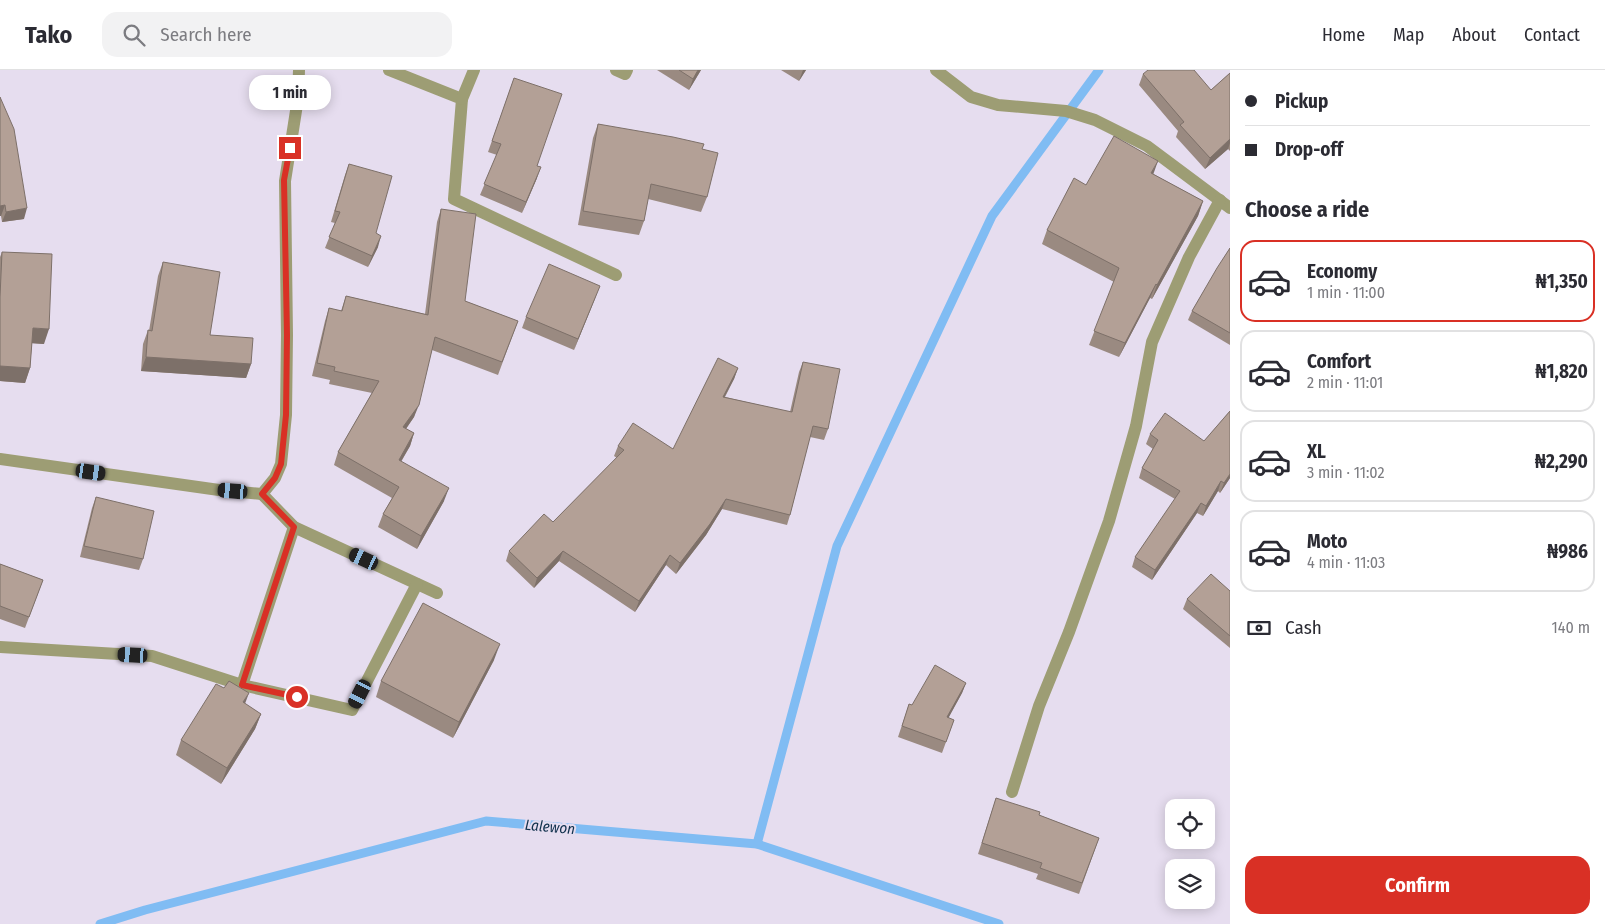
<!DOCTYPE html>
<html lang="en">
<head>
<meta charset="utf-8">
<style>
  body { margin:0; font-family:"Fira Sans Condensed",sans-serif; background:#f2f2f3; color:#2b2b33; height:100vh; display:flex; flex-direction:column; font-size:19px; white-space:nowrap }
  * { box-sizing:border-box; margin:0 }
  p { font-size:16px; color:#7c7c81 }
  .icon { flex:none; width:28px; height:28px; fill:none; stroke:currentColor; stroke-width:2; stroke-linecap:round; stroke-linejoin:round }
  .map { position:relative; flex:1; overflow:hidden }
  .side { display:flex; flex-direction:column; background:#fff; width:375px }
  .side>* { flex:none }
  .hud { display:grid; align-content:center; height:110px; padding:0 15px; background:#fff }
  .buttons { position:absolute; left:1165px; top:729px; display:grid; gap:10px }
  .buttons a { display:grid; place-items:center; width:50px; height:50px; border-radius:10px; background:#fff; box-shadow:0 2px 12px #0003; font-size:25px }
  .end { position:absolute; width:22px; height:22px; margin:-11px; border:6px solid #d93025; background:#fff; box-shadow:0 0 0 2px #fff }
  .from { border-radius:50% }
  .bubble { position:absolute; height:35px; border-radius:15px; background:#fff; box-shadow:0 2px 12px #0003; font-size:16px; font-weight:700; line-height:35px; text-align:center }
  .car { position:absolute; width:15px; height:30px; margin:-15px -8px; border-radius:6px; box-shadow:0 0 4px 1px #0007; background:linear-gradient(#222 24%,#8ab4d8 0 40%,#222 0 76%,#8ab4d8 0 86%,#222 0) }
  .hud b { display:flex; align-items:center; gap:18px; height:48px; font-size:19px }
  .hud b+b { border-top:1px solid #e1e1e2 }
  .hud i { width:12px; height:12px; background:#2b2b33 }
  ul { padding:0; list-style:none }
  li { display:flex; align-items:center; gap:15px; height:82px; margin:0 10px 8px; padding:0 5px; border:2px solid #e1e1e2; border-radius:15px }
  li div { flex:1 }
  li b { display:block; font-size:19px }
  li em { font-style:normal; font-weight:700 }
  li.current { border-color:#d93025 }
  li>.icon { width:45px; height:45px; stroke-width:1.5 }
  h2 { padding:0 15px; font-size:22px; line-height:60px }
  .pay { display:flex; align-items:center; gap:12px; height:55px; padding:0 15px; font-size:19px }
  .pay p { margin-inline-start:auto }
  .cta { display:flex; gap:10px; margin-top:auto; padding:10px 15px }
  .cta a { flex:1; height:58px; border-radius:15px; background:#d93025; color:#fff; font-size:20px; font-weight:700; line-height:58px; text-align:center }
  header { display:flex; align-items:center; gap:30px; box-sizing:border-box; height:70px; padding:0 25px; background:#fff; border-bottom:1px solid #e1e1e2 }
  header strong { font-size:24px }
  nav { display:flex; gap:28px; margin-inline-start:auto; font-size:18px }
  .search { width:350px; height:45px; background:#f2f2f3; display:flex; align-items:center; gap:12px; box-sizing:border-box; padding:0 18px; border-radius:15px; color:#7c7c81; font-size:19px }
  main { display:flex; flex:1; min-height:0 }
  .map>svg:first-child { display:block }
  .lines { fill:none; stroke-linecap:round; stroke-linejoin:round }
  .stream { stroke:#80bcf3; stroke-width:9 }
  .minor { stroke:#9d9d74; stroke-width:12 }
  .wall { fill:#9a8a81 }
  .shaded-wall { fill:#7d7069 }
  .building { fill:#b3a096; stroke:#7d7069 }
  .route { stroke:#d93025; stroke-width:6 }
  .labels { text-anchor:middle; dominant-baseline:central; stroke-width:4; stroke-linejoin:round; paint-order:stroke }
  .water-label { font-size:15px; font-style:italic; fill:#11314d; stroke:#e6ddef }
</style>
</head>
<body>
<header>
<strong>Tako</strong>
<div class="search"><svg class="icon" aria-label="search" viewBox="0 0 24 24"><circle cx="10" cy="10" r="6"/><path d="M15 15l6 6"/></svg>Search here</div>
<nav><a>Home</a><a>Map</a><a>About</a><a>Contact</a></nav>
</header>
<main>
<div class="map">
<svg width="1230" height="854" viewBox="0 0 1230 854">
  <rect width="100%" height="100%" fill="#e6ddef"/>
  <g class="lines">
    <g class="stream">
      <path d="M757 774 837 476 992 146 1099 0"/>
      <path d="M100 854 145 840 486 751 757 774 999 854"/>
    </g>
    <g class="minor">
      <path d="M389 0 462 29 454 129 616 205"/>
      <path d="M616 0 625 4 627 0"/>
      <path d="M936 0 971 27 998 35 1066 41 1095 50 1147 76 1230 138"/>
      <path d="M462 29 474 0"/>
      <path d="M0 389 219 420 262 424 275 408 281 394 286 345 287 265 285 111 298 28 299 0"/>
      <path d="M262 424 294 457 437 523"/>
      <path d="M0 577 152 586 242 615 352 640 417 514"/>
      <path d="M242 615 294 457"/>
      <path d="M1012 722 1039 636 1069 562 1109 451 1136 356 1152 272 1189 187 1220 130"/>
    </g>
  </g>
  <g class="wall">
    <path d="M657 0H701L689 20Z"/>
    <path d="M781 0H806L799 11Z"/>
    <path d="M1230 3V81L1228 79 1205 99 1176 67 1178 61 1139 15 1143 4 1211 20Z"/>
    <path d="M514 8 537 96V108L522 143 480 125 497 85 488 82Z"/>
    <path d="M0 27 24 149 2 152 1 146H0Z"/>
    <path d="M598 54 702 79 707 127 701 142 648 129 644 151 639 165 578 155 593 68Z"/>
    <path d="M349 94 376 163 378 177 368 197 325 178 335 153 331 152 345 105Z"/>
    <path d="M1153 104 1203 131 1198 146 1152 229 1150 228 1119 287 1089 275 1114 212 1042 174 1047 160 1086 115Z"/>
    <path d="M441 139 465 231 518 251 498 305 432 280 414 347 406 359 414 363 410 376 401 392 444 431 417 479 378 457 383 444 392 428 334 395 338 382 372 323 329 314 330 310 312 306 325 251 329 238 341 241 346 226 425 244 437 152Z"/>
    <path d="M1230 178V275L1188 250 1192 241Z"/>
    <path d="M2 182 44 274 32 273 30 298 25 313 0 311V187Z"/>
    <path d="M163 192 210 265 251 294 246 308 141 301 143 274 148 260 149 261 158 206Z"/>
    <path d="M596 226 574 280 522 258 526 247Z"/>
    <path d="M803 292 828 359 824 370 810 367 790 445 787 455 722 439 706 465 676 504 666 495 635 542 559 491 534 518 506 491 509 481 553 452 617 388 614 386 618 376 673 379 738 298 734 309 725 327 790 342 799 302Z"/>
    <path d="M1230 341V408L1220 423 1218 421 1203 446 1197 443 1152 510 1132 497 1135 487 1175 429 1139 408 1142 398 1153 379 1146 374 1150 364 1204 371Z"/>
    <path d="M96 427 143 489 139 500 80 487 92 438Z"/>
    <path d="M0 494 43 510 25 558 0 549Z"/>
    <path d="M1230 521V578L1183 539 1187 529Z"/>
    <path d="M494 590 453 668 376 627 381 611Z"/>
    <path d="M966 613 962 623 948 648 954 650 942 683 898 667 909 634 912 635Z"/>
    <path d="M245 634 261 644 255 659 221 714 176 685 181 670Z"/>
    <path d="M996 728 1039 745 1099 768 1079 824 1036 809 1038 804 978 784Z"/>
  </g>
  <g class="shaded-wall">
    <path d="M698 0H701L689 20 693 9Z"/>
    <path d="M803 0H806L799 11Z"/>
    <path d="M1230 69V73L1228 79 1205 99 1210 88Z"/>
    <path d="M1158 91 1153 105 1151 103Z"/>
    <path d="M541 97 537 108 522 143 526 132Z"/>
    <path d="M1203 131 1198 146 1152 229 1157 215Z"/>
    <path d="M5 135 1 146H0V136Z"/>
    <path d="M27 138 24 149 2 152 6 142Z"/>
    <path d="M381 166 378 177 368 197 372 186Z"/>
    <path d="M1156 214 1150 228 1119 287 1125 273Z"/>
    <path d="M600 216 596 226 574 280 578 269Z"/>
    <path d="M33 258 49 259 44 274 28 273Z"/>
    <path d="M146 287 251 294 246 308 141 301Z"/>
    <path d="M0 296 30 298 25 313 0 311Z"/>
    <path d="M738 298 734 309 719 337 723 327Z"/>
    <path d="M419 335 414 347 398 370 403 357Z"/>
    <path d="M414 363 410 376 394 403 399 390Z"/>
    <path d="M1230 404V408L1220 423 1224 413Z"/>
    <path d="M1221 411 1218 421 1203 446 1206 436Z"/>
    <path d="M449 418 444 431 417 479 421 466Z"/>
    <path d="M726 429 722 439 706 465 676 504 680 493Z"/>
    <path d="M1201 433 1197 443 1152 510 1155 500Z"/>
    <path d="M563 481 559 491 534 518 537 508Z"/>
    <path d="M670 485 666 495 635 542 639 531Z"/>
    <path d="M500 574 494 590 453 668 459 652Z"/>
    <path d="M966 613 962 623 943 658 947 647Z"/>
    <path d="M249 623 243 639V632Z"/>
    <path d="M261 644 255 659 221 714 227 698Z"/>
  </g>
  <g class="building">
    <path d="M679 0H698L693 9Z"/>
    <path d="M1148 0H1194L1211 20 1230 3V69L1210 88 1180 55 1184 52 1143 4Z"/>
    <path d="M514 8 562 24 537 96 541 97 526 132 484 114 501 74 492 71Z"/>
    <path d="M0 27 14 59 27 138 6 142 5 135 0 136Z"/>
    <path d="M598 54 673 67 704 74 702 79 718 83 707 127 651 114 644 151 583 141Z"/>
    <path d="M1114 66 1158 91 1151 103 1203 131 1157 215 1156 214 1125 273 1094 261 1119 198 1047 160 1074 108 1086 115Z"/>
    <path d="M349 94 392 106 376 163 381 166 372 186 329 167 340 142 335 141Z"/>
    <path d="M441 139 476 144 465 231 518 251 502 292 435 267 419 335 403 357 414 363 399 390 449 418 421 466 383 444 399 417 338 382 379 311 334 301 335 297 317 293 329 238 342 241 346 226 428 245Z"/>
    <path d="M1230 178V263L1192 241 1217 198Z"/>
    <path d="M2 182 52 184 49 259 33 258 30 298 0 296V227Z"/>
    <path d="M163 192 220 202 210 265 253 268 251 294 146 287 148 260 152 261Z"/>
    <path d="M549 194 600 216 578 269 526 247Z"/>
    <path d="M718 288 738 298 723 327 792 342 803 292 840 299 828 359 813 356 790 445 726 429 710 454 680 493 670 485 639 531 563 481 537 508 509 481 544 444 553 452 624 380 618 376 633 353 673 379Z"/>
    <path d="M1230 341V404L1224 413 1221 411 1206 436 1201 433 1155 500 1135 487 1180 421 1142 398 1158 370 1150 364 1165 343 1204 371Z"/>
    <path d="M96 427 154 441 143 489 84 476Z"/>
    <path d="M0 494 43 510 29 547 0 536Z"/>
    <path d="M1211 504 1230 521V566L1187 529Z"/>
    <path d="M423 533 500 574 459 652 381 611Z"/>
    <path d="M935 595 966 613 947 647 954 650 946 672 902 656 909 634 912 635Z"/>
    <path d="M229 611 249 623 243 632 261 644 227 698 181 670 216 614 224 618Z"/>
    <path d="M996 728 1040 742 1039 745 1099 768 1082 813 1040 798 1042 793 982 773Z"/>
  </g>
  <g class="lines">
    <path class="route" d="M290 78 284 110 287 265 286 345 281 394 275 408 262 424 294 457 242 615 297 627"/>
  </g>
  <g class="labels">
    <g class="water-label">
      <text transform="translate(550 757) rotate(5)">Lalewon</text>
    </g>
  </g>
</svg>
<div class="buttons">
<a><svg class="icon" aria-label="locate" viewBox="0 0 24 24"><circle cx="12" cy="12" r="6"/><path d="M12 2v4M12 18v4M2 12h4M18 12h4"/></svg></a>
<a><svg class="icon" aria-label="layers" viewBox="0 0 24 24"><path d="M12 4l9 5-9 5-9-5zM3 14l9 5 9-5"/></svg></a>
</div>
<i class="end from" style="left:297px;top:627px"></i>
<i class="end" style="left:290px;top:78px"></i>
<div class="bubble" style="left:249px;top:5px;width:82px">1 min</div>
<i class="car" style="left:91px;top:402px;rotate:98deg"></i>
<i class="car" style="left:233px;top:421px;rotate:275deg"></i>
<i class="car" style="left:364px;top:489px;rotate:295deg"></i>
<i class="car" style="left:133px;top:585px;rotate:273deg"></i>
<i class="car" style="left:360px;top:624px;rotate:207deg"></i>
</div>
<section class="side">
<div class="hud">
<b><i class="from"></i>Pickup</b>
<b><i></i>Drop-off</b>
</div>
<h2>Choose a ride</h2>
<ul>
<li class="current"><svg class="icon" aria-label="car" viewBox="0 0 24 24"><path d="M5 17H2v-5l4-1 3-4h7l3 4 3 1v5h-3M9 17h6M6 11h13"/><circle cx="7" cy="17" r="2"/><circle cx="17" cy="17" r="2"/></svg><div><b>Economy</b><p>1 min · 11:00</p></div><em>₦1,350</em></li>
<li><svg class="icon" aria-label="car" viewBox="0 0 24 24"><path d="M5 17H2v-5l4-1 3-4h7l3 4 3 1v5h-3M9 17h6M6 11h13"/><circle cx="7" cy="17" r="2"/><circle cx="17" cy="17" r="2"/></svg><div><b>Comfort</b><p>2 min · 11:01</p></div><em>₦1,820</em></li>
<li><svg class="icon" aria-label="car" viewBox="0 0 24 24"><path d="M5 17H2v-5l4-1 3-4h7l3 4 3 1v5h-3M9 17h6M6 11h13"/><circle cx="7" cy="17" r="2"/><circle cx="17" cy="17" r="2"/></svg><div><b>XL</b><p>3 min · 11:02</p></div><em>₦2,290</em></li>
<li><svg class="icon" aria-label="car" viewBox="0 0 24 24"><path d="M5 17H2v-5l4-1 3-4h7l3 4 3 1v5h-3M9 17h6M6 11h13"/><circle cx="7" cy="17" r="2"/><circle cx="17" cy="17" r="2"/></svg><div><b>Moto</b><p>4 min · 11:03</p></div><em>₦986</em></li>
</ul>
<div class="pay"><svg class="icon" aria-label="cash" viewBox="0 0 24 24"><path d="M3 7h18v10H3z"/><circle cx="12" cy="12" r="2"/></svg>Cash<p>140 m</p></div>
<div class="cta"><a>Confirm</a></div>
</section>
</main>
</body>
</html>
